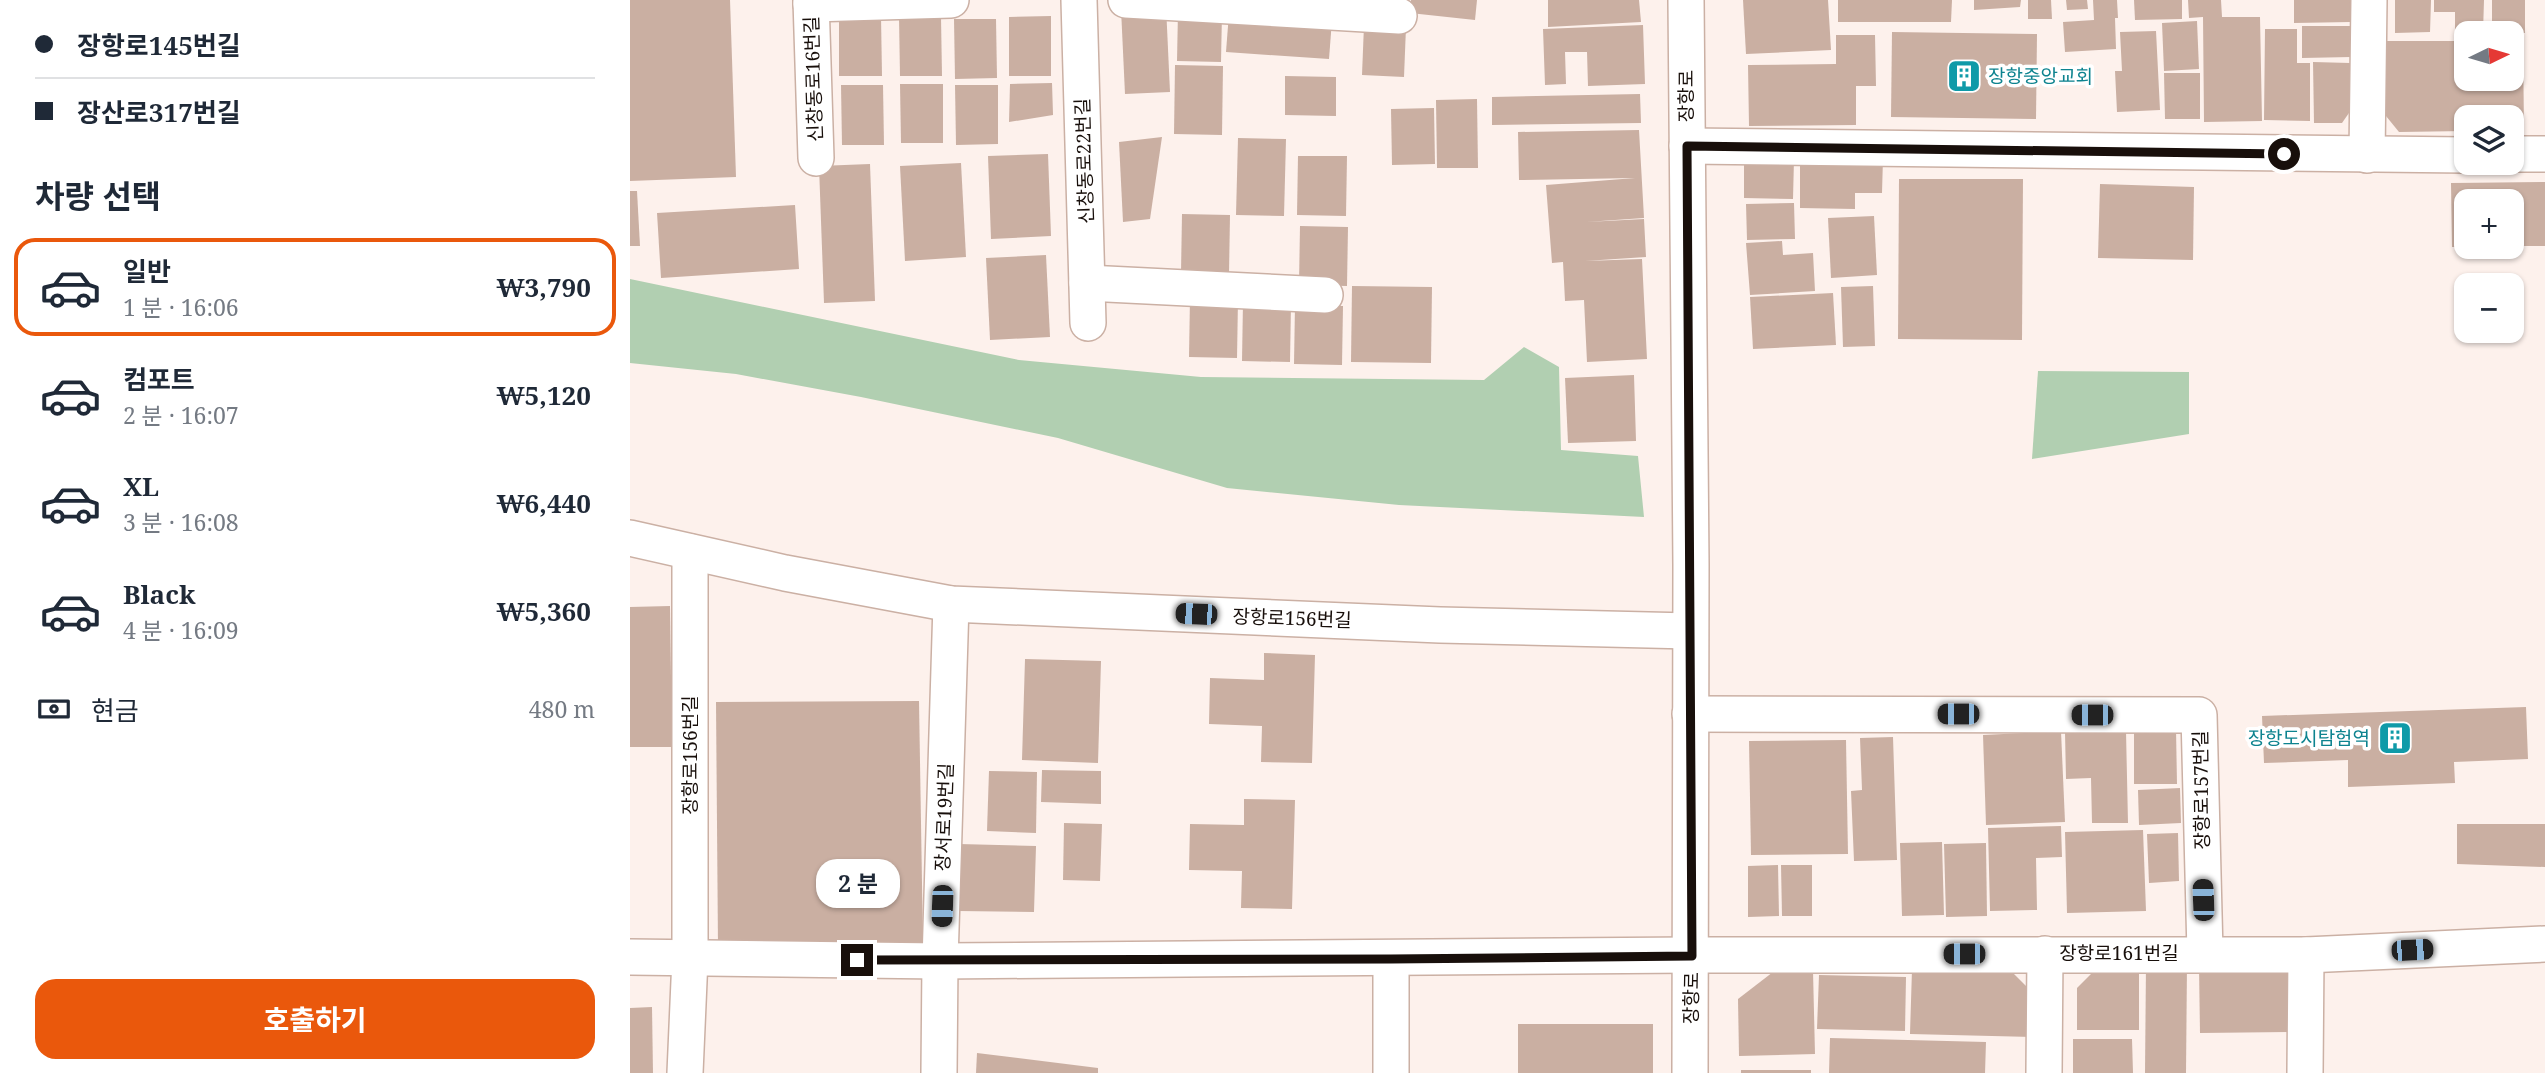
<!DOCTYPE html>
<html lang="ko">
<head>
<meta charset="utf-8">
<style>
  body { margin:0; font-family:"Noto Serif","Noto Sans KR",serif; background:#f6f6f7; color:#1f2937; height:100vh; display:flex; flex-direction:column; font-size:26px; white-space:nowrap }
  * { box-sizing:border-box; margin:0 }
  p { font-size:23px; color:#747a83 }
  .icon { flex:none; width:38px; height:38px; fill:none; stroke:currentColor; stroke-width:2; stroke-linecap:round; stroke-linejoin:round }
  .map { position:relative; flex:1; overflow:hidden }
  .side { display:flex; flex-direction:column; background:#fff; width:630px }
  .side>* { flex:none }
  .guide { display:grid; align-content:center; height:154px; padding:0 35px; background:#fff }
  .needle { width:46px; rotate:85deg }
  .controls { position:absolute; left:1824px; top:21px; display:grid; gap:14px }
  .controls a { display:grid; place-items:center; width:70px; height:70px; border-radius:14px; background:#fff; box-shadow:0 2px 5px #0004; font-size:35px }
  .end { position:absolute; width:32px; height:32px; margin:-16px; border:9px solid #180f0b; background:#fff; box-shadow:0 0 0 4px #fff }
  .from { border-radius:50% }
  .bubble { position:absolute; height:49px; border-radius:21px; background:#fff; box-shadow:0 2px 5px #0004; font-size:23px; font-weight:700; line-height:49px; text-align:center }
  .car { position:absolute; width:21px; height:42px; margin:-21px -10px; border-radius:9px; box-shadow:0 0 5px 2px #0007; background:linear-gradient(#222 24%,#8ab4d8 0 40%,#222 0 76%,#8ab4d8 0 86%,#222 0) }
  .guide b { display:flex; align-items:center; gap:24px; height:66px; font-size:26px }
  .guide b+b { border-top:2px solid #e0e1e3 }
  .guide i { width:18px; height:18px; background:#1f2937 }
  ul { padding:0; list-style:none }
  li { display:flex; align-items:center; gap:21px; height:98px; margin:0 14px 10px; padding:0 21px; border:4px solid transparent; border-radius:21px }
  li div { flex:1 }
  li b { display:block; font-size:26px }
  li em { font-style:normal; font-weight:700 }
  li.current { border-color:#ea580c }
  li>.icon { width:63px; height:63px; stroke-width:1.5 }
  h2 { padding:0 35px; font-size:32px; line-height:84px }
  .pay { display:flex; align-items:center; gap:18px; height:77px; padding:0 35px; font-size:26px }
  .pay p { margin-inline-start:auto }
  .action { display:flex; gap:14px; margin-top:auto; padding:14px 35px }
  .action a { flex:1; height:80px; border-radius:21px; background:#ea580c; color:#fff; font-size:28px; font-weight:700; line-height:80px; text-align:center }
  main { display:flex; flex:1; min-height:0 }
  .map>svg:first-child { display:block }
  .green { fill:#b1cfb1 }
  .building { fill:#caafa2 }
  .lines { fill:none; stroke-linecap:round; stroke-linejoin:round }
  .minor-casing { stroke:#cbb0a4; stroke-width:38 }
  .minor { stroke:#fff; stroke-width:35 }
  .route { stroke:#180f0b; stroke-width:9 }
  .labels { text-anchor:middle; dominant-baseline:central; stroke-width:7; stroke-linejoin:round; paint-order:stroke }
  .culture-label { font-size:19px; fill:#0d838f; stroke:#fff; text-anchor:start }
  .street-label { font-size:19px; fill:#180f0b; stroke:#fff }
</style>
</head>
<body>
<main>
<section class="side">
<div class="guide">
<b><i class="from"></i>장항로145번길</b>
<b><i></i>장산로317번길</b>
</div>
<h2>차량 선택</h2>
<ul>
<li class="current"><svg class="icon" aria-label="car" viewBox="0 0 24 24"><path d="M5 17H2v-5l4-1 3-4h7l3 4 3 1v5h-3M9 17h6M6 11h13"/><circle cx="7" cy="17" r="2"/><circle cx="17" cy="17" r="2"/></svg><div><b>일반</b><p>1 분 · 16:06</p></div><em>₩3,790</em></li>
<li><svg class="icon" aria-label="car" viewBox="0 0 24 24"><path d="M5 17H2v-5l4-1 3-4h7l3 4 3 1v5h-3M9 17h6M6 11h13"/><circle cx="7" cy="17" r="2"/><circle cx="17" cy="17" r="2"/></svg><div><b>컴포트</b><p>2 분 · 16:07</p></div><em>₩5,120</em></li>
<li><svg class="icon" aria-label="car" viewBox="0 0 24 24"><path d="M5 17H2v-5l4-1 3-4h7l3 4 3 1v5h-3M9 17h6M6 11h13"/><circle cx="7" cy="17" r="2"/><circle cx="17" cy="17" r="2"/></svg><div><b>XL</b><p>3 분 · 16:08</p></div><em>₩6,440</em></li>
<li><svg class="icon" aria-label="car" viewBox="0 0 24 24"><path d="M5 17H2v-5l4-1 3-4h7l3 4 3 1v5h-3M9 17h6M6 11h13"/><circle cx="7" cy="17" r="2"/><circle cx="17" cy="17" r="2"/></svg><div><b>Black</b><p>4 분 · 16:09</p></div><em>₩5,360</em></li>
</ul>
<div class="pay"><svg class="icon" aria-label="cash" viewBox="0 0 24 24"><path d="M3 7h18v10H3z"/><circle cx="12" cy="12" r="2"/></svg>현금<p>480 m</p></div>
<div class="action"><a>호출하기</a></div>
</section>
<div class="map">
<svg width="1915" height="1073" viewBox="0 0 1915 1073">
  <rect width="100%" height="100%" fill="#fdf1ec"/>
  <g class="green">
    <path d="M0 279 389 360 571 377 854 380 894 347 929 367 931 450 1008 456 1014 517 769 505 597 488 428 438 231 397 106 374 0 363Z"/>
    <path d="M1408 371 1559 372V434L1402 459Z"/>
  </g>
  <g class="building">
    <path d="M0 0H100L106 177 0 181Z"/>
    <path d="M781 0H847L845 20 780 13Z"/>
    <path d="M918 0H1009L1011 22 918 27Z"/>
    <path d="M1113 0H1198L1201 50 1116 54Z"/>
    <path d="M1208 0H1322L1321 22H1208Z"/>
    <path d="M1344 0H1391L1390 7 1344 10Z"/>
    <path d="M1398 0H1421L1422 19H1398Z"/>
    <path d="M1436 0H1457L1458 9 1437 10Z"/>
    <path d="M1463 0H1487L1488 18H1485L1486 49 1435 52 1433 22 1464 20Z"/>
    <path d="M1504 0H1552V19L1505 20Z"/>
    <path d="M1558 0H1591L1592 17H1630L1632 121 1574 122 1573 17 1559 18Z"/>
    <path d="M1664 0H1720L1721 22 1664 23Z"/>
    <path d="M1765 0H1801L1800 32 1765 33Z"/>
    <path d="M1804 0H1854L1853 33H1825V12H1804Z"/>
    <rect x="1862" y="0" width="33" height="33"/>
    <path d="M536 6 540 92 495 94 491 9Z"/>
    <path d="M548 11 592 12 591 62 547 61Z"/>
    <path d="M599 13 702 20 699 59 596 52Z"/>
    <path d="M251 16 252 76H209V17Z"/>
    <path d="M421 16V76H379V17Z"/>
    <path d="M269 17H311L312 76H270Z"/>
    <path d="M324 19H366L367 78 325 79Z"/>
    <path d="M1567 21 1569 69 1534 71 1532 23Z"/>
    <path d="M734 25 776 27 774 77 732 75Z"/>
    <path d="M1013 25 1015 84 958 86 957 52H935L936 84 915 85 913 29Z"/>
    <path d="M1672 26H1720L1721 57 1672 58Z"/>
    <path d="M1635 29H1667V63H1680V121L1634 120Z"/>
    <path d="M1526 31 1530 110 1487 112 1485 71H1492L1490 32Z"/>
    <path d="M1262 32 1407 34 1406 119 1261 117Z"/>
    <path d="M1206 35H1245L1246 86H1226V125L1119 126 1118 65 1206 64Z"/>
    <path d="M1881 40H1893L1894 131H1881V117H1836V131L1769 132 1756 116 1755 41H1836V79H1881Z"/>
    <path d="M1683 62 1720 63 1721 110 1712 123H1684Z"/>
    <path d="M545 65 593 66 592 135 544 134Z"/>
    <path d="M1534 73H1570V119H1535Z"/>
    <path d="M655 76 706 77V116L655 115Z"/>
    <path d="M422 83 423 115 379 122 380 84Z"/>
    <path d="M270 84H313V143H271Z"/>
    <path d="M211 85H253L254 145H212Z"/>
    <path d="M325 85H368V144L326 145Z"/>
    <path d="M1010 94 1011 123 862 125V97Z"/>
    <path d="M847 99 848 168H807L806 100Z"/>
    <path d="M804 108 805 164 762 165 761 109Z"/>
    <path d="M1009 130 1014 218 956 222 1014 219 1016 257 955 261 1012 259 1017 359 957 362 954 300 935 301 933 262 922 263 916 185 1005 178 889 180 888 132Z"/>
    <path d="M532 137 520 219 493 222 489 142Z"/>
    <path d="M608 138 656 139 654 216 606 215Z"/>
    <path d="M418 154 421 236 361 239 358 156Z"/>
    <path d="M668 156H717L716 216 667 215Z"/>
    <path d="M1114 158 1164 159 1163 199 1114 198Z"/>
    <path d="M1170 158H1253L1252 193H1225V209L1170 208Z"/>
    <path d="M331 163 336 257 275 261 270 166Z"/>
    <path d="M240 164 245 301 194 303 189 166Z"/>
    <path d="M1269 179H1393L1392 340 1268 339Z"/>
    <path d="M1915 182V246H1881V201H1836V247H1822L1821 183Z"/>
    <path d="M1470 184 1564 187 1563 260 1468 258Z"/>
    <path d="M0 191H7L10 246H0Z"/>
    <path d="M1164 203 1165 239 1117 240 1116 204Z"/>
    <path d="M165 205 169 269 31 278 27 213Z"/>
    <path d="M552 214 600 215 599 274 551 273Z"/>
    <path d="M1244 216 1247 275 1201 278 1198 218Z"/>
    <path d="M670 226 718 227 717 286 669 285Z"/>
    <path d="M1152 241 1153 255 1183 253 1185 291 1120 295 1116 243Z"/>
    <path d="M416 255 420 337 360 340 356 258Z"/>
    <path d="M722 286 802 287 801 363 721 362Z"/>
    <path d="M1243 286 1245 346 1213 347 1211 287Z"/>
    <path d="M1203 293 1206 345 1123 349 1120 297Z"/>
    <path d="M560 298 608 299 607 358 559 357Z"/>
    <path d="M613 302 661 303 660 362 612 361Z"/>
    <path d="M665 305 713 306 712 365 664 364Z"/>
    <path d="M1004 375 1006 441 938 443 935 378Z"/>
    <path d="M40 606 42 747H0V607Z"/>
    <path d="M634 653 685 655 682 763 631 762 632 726 579 724 580 678 634 680Z"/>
    <path d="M395 659 471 661 468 763 392 760Z"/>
    <path d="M289 701 293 944 88 946 86 702Z"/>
    <path d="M1896 707 1898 759 1824 762 1825 783 1718 787V760L1634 763 1632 716Z"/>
    <path d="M1546 729 1547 784H1504V730Z"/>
    <path d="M1431 731 1435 822 1356 825 1353 735Z"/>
    <path d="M1496 731 1498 823H1462L1461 778 1436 779 1435 732Z"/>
    <path d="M1263 737 1267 860 1224 861 1221 791 1232 790 1230 738Z"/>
    <path d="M1216 740 1218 854 1121 855 1119 741Z"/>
    <path d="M412 770 471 771V804L411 802Z"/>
    <path d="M359 771 407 772 406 833 357 831Z"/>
    <path d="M1550 788 1551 823 1509 825 1508 790Z"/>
    <path d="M614 799 665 800 662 909 611 908 612 871 559 870 560 824 614 825Z"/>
    <path d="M434 823 472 824 470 881 433 880Z"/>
    <path d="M1827 824H1915V867L1827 864Z"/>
    <path d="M1431 826 1432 857 1406 858 1407 910 1360 911 1358 828Z"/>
    <path d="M1513 830 1516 911 1437 913 1435 832Z"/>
    <path d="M1548 833 1549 881 1519 883 1517 834Z"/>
    <path d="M1312 842 1314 915 1272 916 1270 843Z"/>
    <path d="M1356 843 1357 916 1316 917 1314 844Z"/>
    <path d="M329 844 406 846 404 912 328 911Z"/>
    <path d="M1148 865 1149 916 1118 917V866Z"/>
    <path d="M1151 865H1182V916H1152Z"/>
    <path d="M1471 964H1509V1030H1447V988Z"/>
    <path d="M1516 965H1557L1556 1073H1515Z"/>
    <path d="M1646 965 1664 979 1665 1032 1570 1033 1569 966Z"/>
    <path d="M1282 969 1382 972 1404 994 1403 1037 1280 1034Z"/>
    <path d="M1183 971 1185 1054 1109 1056 1108 999 1143 972Z"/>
    <path d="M1189 975 1276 977 1275 1031 1187 1029Z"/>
    <path d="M22 1007 23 1073H0V1008Z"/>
    <rect x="888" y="1024" width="135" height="49"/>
    <path d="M1200 1038 1356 1042 1355 1073H1199Z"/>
    <path d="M1443 1039H1502L1503 1073H1443Z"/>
    <path d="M347 1053 468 1068V1073H346Z"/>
    <rect x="1111" y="1070" width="70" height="3"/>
  </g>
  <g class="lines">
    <g class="minor-casing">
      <g id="minor">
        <path d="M181 0 186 158"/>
        <path d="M449 0 458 323"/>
        <path d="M496 0 769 16"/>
        <path d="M1056 0 1061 565 1060 1073"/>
        <path d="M181 4 321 0"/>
        <path d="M1057 146 1836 155"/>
        <path d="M1881 154H1915"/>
        <path d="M1737 155 1739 0"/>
        <path d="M457 283 695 295"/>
        <path d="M0 538 155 573 321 604 810 625 1060 631"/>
        <path d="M1060 714 1569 715 1575 953"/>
        <path d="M0 957 310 961 1062 955H1676L1915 944"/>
        <path d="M55 1073 60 958V552"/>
        <path d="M309 1073 310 961 321 604"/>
        <path d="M761 1073V959"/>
        <path d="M1414 1073 1415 954"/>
        <path d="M1675 1073 1676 955"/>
      </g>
    </g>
    <use href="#minor" class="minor"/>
  </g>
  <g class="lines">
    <path class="route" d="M227 960 761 959 1062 956 1057 146 1654 154"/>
  </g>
  <defs>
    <g id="building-square" transform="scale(1.75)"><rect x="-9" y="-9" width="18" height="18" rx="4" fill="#0f9aa8" stroke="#fff"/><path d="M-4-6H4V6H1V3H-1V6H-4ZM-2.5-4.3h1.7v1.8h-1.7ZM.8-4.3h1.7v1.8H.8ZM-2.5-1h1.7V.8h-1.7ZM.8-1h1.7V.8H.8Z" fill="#fff"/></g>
  </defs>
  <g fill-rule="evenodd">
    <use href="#building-square" x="1334" y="76"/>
    <use href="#building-square" x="1765" y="738"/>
  </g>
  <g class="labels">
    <g class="culture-label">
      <text x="1358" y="76">장항중앙교회</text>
      <text x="1740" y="738" text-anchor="end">장항도시탐험역</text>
    </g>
    <g class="street-label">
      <text transform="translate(183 79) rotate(-92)">신창동로16번길</text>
      <text transform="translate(1056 96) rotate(-90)">장항로</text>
      <text transform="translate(454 161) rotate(-92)">신창동로22번길</text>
      <text transform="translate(662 618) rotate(2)">장항로156번길</text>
      <text transform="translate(60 755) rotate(-90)">장항로156번길</text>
      <text transform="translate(1571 790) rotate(-91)">장항로157번길</text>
      <text transform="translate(314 817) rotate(-88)">장서로19번길</text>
      <text x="1489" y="953">장항로161번길</text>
      <text transform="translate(1061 998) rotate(-89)">장항로</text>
    </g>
  </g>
</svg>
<div class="controls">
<a><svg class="needle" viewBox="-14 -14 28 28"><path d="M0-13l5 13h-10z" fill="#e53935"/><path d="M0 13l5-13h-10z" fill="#747a83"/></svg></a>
<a><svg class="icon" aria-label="layers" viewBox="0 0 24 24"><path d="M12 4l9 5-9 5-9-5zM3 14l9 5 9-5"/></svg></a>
<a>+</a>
<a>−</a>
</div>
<i class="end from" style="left:1654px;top:154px"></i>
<i class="end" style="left:227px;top:960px"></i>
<div class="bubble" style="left:186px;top:859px;width:84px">2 분</div>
<i class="car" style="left:566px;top:614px;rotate:272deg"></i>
<i class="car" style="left:1328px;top:714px;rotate:270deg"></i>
<i class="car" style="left:1462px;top:715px;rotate:270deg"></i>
<i class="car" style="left:1573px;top:900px;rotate:358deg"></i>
<i class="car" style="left:312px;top:906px;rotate:182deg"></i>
<i class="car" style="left:1782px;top:950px;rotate:87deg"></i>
<i class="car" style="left:1334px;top:954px;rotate:270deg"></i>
</div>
</main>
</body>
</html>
